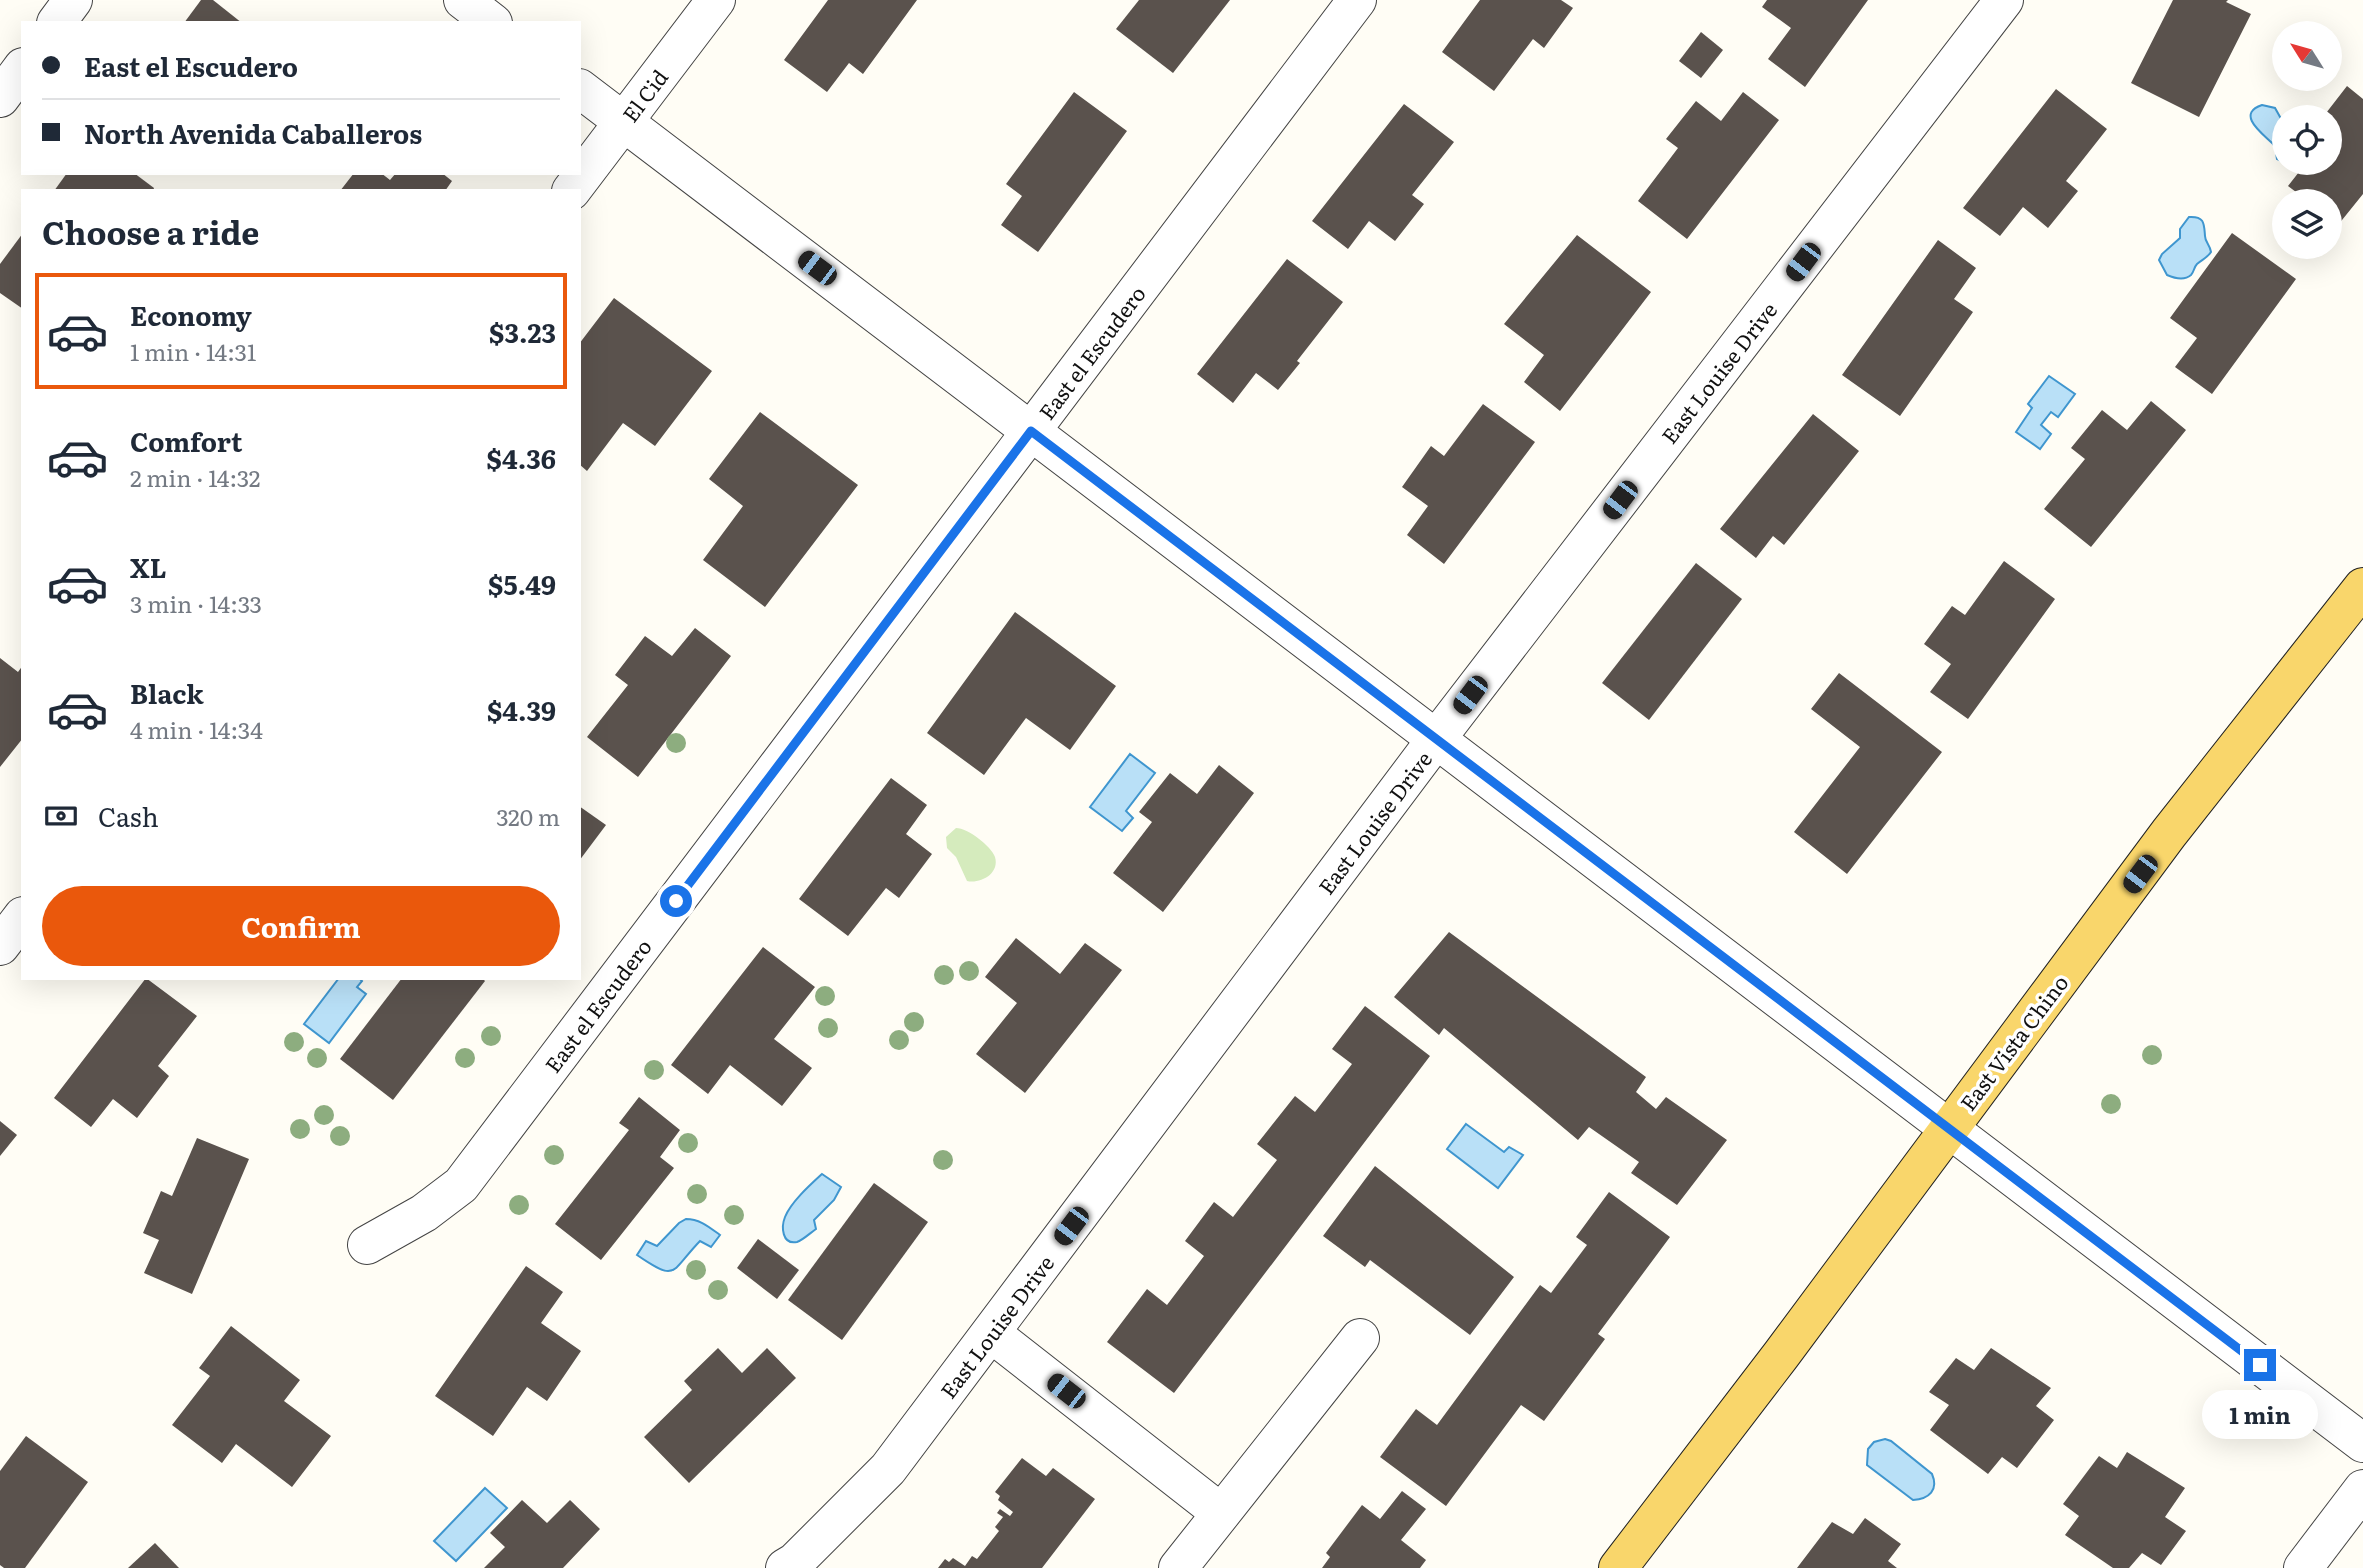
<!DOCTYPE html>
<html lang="en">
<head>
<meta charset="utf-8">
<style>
  body { margin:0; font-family:Literata,serif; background:#f2f2f3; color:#1f2937; height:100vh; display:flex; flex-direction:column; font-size:26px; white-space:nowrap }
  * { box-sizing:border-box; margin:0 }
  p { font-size:23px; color:#747a83 }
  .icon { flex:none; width:38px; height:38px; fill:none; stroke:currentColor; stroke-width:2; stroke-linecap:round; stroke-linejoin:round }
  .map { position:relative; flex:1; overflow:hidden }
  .details { position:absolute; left:21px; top:189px; width:560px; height:791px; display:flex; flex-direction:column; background:#fff; border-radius:0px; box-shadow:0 7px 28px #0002 }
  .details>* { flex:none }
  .banner { position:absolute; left:21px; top:21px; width:560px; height:154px; border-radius:0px; box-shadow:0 7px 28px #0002; display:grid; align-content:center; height:154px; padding:0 21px; background:#fff }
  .needle { width:46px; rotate:307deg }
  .fabs { position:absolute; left:2272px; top:21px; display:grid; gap:14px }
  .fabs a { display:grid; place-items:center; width:70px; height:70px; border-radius:50%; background:#fff; box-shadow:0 7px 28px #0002; font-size:35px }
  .end { position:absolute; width:32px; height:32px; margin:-16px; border:9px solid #1a73e8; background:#fff; box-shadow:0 0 0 4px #fff }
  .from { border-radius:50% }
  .bubble { position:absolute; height:49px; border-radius:24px; background:#fff; box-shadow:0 7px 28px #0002; font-size:23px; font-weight:700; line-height:49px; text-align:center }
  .car { position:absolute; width:21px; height:42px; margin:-21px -10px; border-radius:9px; box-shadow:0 0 5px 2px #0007; background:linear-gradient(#222 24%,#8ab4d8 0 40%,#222 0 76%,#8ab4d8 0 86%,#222 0) }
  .banner b { display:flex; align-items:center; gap:24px; height:66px; font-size:26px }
  .banner b+b { border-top:2px solid #e0e1e3 }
  .banner i { width:18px; height:18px; background:#1f2937 }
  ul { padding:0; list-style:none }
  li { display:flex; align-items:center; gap:21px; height:116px; margin:0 14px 10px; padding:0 7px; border:4px solid transparent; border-radius:0px }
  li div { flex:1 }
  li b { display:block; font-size:26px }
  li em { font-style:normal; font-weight:700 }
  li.current { border-color:#ea580c }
  li>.icon { width:63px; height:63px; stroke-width:1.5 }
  h2 { padding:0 21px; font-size:32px; line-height:84px }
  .pay { display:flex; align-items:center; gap:18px; height:77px; padding:0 21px; font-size:26px }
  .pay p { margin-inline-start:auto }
  .primary-button { display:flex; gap:14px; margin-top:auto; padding:14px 21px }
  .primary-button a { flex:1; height:80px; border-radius:42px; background:#ea580c; color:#fff; font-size:28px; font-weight:700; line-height:80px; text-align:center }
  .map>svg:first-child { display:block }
  .green { fill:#d5ebbd }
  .water { fill:#b9e0f7; stroke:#3f96cf; stroke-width:2 }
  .building { fill:#5a524d }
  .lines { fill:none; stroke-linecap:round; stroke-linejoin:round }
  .minor-casing { stroke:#444; stroke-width:40 }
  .major-casing { stroke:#222; stroke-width:40 }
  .minor { stroke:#fff; stroke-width:38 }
  .major { stroke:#f9d66b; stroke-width:38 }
  .tree { fill:#8dad7f }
  .route { stroke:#1a73e8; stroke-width:9 }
  .labels { text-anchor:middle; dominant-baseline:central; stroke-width:7; stroke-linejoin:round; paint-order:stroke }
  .street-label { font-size:21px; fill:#111; stroke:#fff }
</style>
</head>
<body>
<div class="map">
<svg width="2363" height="1568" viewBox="0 0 2363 1568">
  <rect width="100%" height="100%" fill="#fffdf5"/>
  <path class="green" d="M956 828C968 828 991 846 995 857 1000 874 980 884 967 881L956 857 947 848 946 837Z"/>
  <g class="water">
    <path d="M2262 105 2275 108 2284 124V162L2277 159C2276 154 2276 146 2272 143 2263 134 2235 114 2262 105Z"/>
    <path d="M2189 217C2205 216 2204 224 2205 236 2205 242 2210 245 2211 252 2207 258 2203 259 2197 264 2194 267 2194 272 2191 275 2184 281 2174 278 2167 275L2159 260 2162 254 2180 238V229Z"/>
    <path d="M2049 376 2075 394 2058 417 2051 412 2041 425 2051 434 2040 449 2016 432 2032 408 2028 404Z"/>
    <path d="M1130 754 1155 773 1126 811 1133 818 1122 831 1090 807Z"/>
    <path d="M339 978H359L362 981 357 987 366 994 329 1043 304 1024Z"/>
    <path d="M1466 1124 1504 1152 1509 1147 1523 1155 1498 1188 1447 1149Z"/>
    <path d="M822 1174 841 1187 834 1200 814 1220 816 1229C810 1233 803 1240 797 1242 782 1245 781 1227 785 1217 791 1202 810 1185 822 1174Z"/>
    <path d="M686 1219C700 1219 709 1227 720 1235L711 1247 700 1241C670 1272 678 1283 637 1255L646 1241 657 1246 679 1223Z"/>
    <path d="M1885 1439 1891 1441 1932 1474C1939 1490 1929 1499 1913 1500L1867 1465 1868 1449 1874 1442Z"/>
    <path d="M485 1488 507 1508 456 1561 434 1541Z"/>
  </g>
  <g class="building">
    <path d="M201 0H213L242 23H184Z"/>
    <path d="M828 0H917L863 74 849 63 827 92 784 60Z"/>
    <path d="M1139 0H1230L1173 73 1116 29Z"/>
    <path d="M1480 0H1561L1573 8 1544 48 1533 39 1494 91 1442 52Z"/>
    <path d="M1767 0H1868L1805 87 1768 59 1791 28 1762 7Z"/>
    <path d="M2173 0H2228L2226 2 2251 14 2199 117 2131 83Z"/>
    <path d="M1701 32 1723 50 1701 78 1679 61Z"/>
    <path d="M2347 86 2363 99V194L2338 225 2329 218V201H2308L2288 186 2306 163H2329V117H2323Z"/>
    <path d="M2056 89 2107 129 2066 181 2078 191 2048 228 2023 207 2000 236 1963 208Z"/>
    <path d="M1074 92 1127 131 1038 252 1001 225 1022 196 1006 184Z"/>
    <path d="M1743 92 1779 120 1687 239 1638 201 1678 148 1666 139 1696 101 1721 121Z"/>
    <path d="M1404 104 1454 142 1412 195 1424 204 1395 241 1369 221 1348 249 1312 221Z"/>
    <path d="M67 173H134L154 188 153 191H54Z"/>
    <path d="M354 173H381L390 180 396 173H442L452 181 445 191H340Z"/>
    <path d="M23 233V309L0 293V264Z"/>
    <path d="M2232 233 2296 279 2212 394 2175 367 2197 338 2170 318Z"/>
    <path d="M1577 235 1651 292 1560 411 1524 382 1544 355 1504 324Z"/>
    <path d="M1938 240 1976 268 1954 299 1973 312 1900 416 1842 375Z"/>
    <path d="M1287 259 1343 302 1297 361 1300 363 1278 390 1256 373 1233 403 1197 374Z"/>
    <path d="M614 298 712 371 655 446 623 423 587 471 579 464V344Z"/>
    <path d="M2151 401 2186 430 2091 547 2044 509 2085 459 2071 448 2102 410 2127 430Z"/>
    <path d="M1483 404 1535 442 1444 564 1407 535 1428 506 1402 487 1431 446 1444 456Z"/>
    <path d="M760 412 858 485 765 607 703 560 743 506 709 479Z"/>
    <path d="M1813 414 1859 451 1784 545 1773 536 1756 558 1720 529Z"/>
    <path d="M2004 561 2055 599 1968 719 1930 692 1951 664 1924 644 1952 606 1965 615Z"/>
    <path d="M1696 563 1742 599 1649 720 1602 683Z"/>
    <path d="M1015 612 1116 686 1070 750 1026 718 984 775 927 733Z"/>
    <path d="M695 628 731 656 638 777 587 737 628 685 615 675 645 636 672 656Z"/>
    <path d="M0 658 18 672 23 665V738L0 767Z"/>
    <path d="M1839 673 1942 752 1847 874 1794 832 1860 747 1811 709Z"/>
    <path d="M1219 765 1254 793 1163 912 1113 873 1152 822 1139 812 1170 773 1197 794Z"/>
    <path d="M891 778 927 805 906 834 932 854 899 898 886 888 848 936 799 899Z"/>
    <path d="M579 806 606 825 579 861Z"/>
    <path d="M1449 932 1646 1077 1636 1092 1656 1109 1666 1097 1727 1140 1677 1205 1631 1173 1639 1162 1589 1127 1578 1140 1444 1028 1439 1035 1394 997Z"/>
    <path d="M1016 938 1060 974 1085 943 1122 970 1025 1093 976 1054 1017 1003 985 977Z"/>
    <path d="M763 947 815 987 774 1039 812 1068 782 1106 730 1065 708 1094 671 1065Z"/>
    <path d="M146 978 197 1016 158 1066 169 1076 137 1118 113 1099 91 1127 54 1098Z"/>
    <path d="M402 978H482L485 981 393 1100 340 1059Z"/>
    <path d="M1365 1006 1430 1056 1174 1393 1107 1342 1147 1289 1167 1305 1204 1256 1185 1241 1214 1202 1233 1217 1277 1160 1257 1144 1295 1096 1315 1112 1352 1064 1332 1049Z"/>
    <path d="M639 1097 680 1130 660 1157 674 1168 601 1260 555 1224 629 1130 619 1123Z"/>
    <path d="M0 1121 17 1135 0 1156Z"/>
    <path d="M197 1138 249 1159 192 1294 144 1273 159 1240 143 1233 161 1191 172 1196Z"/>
    <path d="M1375 1166 1514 1277 1470 1335 1370 1260 1365 1267 1323 1236Z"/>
    <path d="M874 1183 928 1222 842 1340 788 1300Z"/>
    <path d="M1609 1192 1670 1237 1598 1334 1605 1339 1544 1421 1521 1405 1446 1506 1380 1457 1416 1409 1437 1425 1540 1285 1551 1293 1587 1245 1576 1237Z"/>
    <path d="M758 1239 799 1270 777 1299 737 1268Z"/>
    <path d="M526 1266 563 1292 541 1323 581 1351 547 1401 527 1387 493 1436 435 1396Z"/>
    <path d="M231 1326 300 1380 284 1401 331 1436 292 1487 236 1444 222 1463 172 1425 210 1376 199 1368Z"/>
    <path d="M718 1348 742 1373 767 1348 796 1378 689 1483 644 1437 692 1390 684 1381Z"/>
    <path d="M1991 1348 2051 1388 2036 1406 2054 1420 2017 1468 2002 1457 1988 1474 1930 1430 1949 1405 1929 1392 1956 1358 1974 1370Z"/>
    <path d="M26 1436 88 1482 25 1568H4L0 1565V1471Z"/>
    <path d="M2127 1452 2185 1488 2165 1517 2186 1531 2161 1565 2142 1553 2129 1568H2113L2065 1535 2079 1516 2063 1504 2099 1456 2117 1468Z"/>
    <path d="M1022 1458 1046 1476 1053 1468 1095 1499 1042 1568H938L945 1559 949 1562 953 1558 965 1566 972 1556 977 1559 999 1531 995 1527 1003 1517 997 1513 1000 1509 1010 1516 1013 1512 998 1500 1000 1496 995 1492Z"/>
    <path d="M1402 1491 1426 1509 1401 1540 1426 1560 1420 1568H1322L1330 1557 1326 1553 1362 1505 1380 1519Z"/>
    <path d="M522 1500 547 1523 570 1500 600 1529 563 1568H484L505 1547 490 1533Z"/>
    <path d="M1865 1518 1901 1544 1888 1561 1897 1568H1797L1832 1522 1853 1534Z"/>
    <path d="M155 1543 179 1568H128Z"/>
  </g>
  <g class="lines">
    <g class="minor-casing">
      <g id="minor">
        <path d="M463 0 493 23"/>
        <path d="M56 23 73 0"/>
        <path d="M579 88 2363 1443"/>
        <path d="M0 98 23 67"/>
        <path d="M571 191 716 0"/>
        <path d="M0 946 23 916"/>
        <path d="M367 1245 424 1213 461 1185 1357 0"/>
        <path d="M991 1333 1221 1513"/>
        <path d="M785 1568 795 1562 888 1469 1437 738 2004 0"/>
        <path d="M1178 1568 1360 1338"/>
        <path d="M2303 1568 2363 1489"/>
      </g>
    </g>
    <g class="major-casing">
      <path id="major" d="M1618 1568 1781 1355 2169 833 2363 587"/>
    </g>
    <use href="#minor" class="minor"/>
    <use href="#major" class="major"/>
  </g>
  <g class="tree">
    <circle cx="676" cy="743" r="10"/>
    <circle cx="969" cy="971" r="10"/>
    <circle cx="944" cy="975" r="10"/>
    <circle cx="825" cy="996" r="10"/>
    <circle cx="914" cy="1022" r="10"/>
    <circle cx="828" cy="1028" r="10"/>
    <circle cx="491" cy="1036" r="10"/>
    <circle cx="899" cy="1040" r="10"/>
    <circle cx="294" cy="1042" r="10"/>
    <circle cx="2152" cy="1055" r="10"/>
    <circle cx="317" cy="1058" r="10"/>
    <circle cx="465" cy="1058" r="10"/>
    <circle cx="654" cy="1070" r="10"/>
    <circle cx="2111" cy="1104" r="10"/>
    <circle cx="324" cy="1115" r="10"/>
    <circle cx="300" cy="1129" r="10"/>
    <circle cx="340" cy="1136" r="10"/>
    <circle cx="688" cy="1143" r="10"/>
    <circle cx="554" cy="1155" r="10"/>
    <circle cx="943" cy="1160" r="10"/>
    <circle cx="697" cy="1194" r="10"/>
    <circle cx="519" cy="1205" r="10"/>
    <circle cx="734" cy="1215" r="10"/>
    <circle cx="696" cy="1270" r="10"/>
    <circle cx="718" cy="1290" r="10"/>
  </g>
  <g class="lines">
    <path class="route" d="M676 901 1031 431 2260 1365"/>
  </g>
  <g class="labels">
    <g class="street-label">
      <text transform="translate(644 95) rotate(-53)">El Cid</text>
      <text transform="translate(1091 352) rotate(-53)">East el Escudero</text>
      <text transform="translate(1718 372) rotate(-52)">East Louise Drive</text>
      <text transform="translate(1374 822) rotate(-53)">East Louise Drive</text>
      <text transform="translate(597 1005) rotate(-53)">East el Escudero</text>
      <text transform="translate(2013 1042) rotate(-53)">East Vista Chino</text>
      <text transform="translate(996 1326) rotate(-53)">East Louise Drive</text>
    </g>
  </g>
</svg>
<div class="fabs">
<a><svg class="needle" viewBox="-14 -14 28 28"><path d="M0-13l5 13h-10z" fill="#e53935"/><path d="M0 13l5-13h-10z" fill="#747a83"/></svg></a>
<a><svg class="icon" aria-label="locate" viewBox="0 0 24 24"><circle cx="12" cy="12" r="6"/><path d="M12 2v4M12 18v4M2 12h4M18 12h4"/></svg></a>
<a><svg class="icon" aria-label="layers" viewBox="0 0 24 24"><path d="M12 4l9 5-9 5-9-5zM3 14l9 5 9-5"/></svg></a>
</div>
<i class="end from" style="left:676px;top:901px"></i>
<i class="end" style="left:2260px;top:1365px"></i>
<div class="bubble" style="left:2202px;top:1390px;width:116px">1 min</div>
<i class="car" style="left:1803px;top:262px;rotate:217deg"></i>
<i class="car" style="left:817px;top:268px;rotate:307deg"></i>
<i class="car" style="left:1620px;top:500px;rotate:217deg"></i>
<i class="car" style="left:1470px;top:695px;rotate:217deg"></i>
<i class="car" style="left:2140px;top:874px;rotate:217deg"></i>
<i class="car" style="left:1071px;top:1226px;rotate:217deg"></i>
<i class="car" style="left:1066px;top:1391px;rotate:308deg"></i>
<div class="banner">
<b><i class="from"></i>East el Escudero</b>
<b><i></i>North Avenida Caballeros</b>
</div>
<section class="details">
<h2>Choose a ride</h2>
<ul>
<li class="current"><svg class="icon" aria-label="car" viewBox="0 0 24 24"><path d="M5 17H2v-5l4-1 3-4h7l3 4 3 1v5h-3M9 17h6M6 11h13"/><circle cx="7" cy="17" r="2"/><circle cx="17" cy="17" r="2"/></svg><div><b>Economy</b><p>1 min · 14:31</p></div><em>$3.23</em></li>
<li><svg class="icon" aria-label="car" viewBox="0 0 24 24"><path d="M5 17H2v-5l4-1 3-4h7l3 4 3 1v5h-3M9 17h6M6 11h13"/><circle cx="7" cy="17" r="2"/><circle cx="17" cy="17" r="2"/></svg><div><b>Comfort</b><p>2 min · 14:32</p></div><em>$4.36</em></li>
<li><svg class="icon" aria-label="car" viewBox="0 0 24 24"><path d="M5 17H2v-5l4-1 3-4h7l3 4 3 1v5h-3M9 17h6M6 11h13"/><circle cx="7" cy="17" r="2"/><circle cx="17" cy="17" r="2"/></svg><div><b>XL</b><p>3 min · 14:33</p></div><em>$5.49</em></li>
<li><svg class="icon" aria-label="car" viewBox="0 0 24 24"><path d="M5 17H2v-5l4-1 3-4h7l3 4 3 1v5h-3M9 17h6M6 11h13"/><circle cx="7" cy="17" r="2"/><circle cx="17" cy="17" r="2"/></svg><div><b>Black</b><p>4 min · 14:34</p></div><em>$4.39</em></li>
</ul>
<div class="pay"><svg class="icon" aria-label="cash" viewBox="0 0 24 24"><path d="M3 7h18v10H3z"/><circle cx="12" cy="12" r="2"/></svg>Cash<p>320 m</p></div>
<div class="primary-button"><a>Confirm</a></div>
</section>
</div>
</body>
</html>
